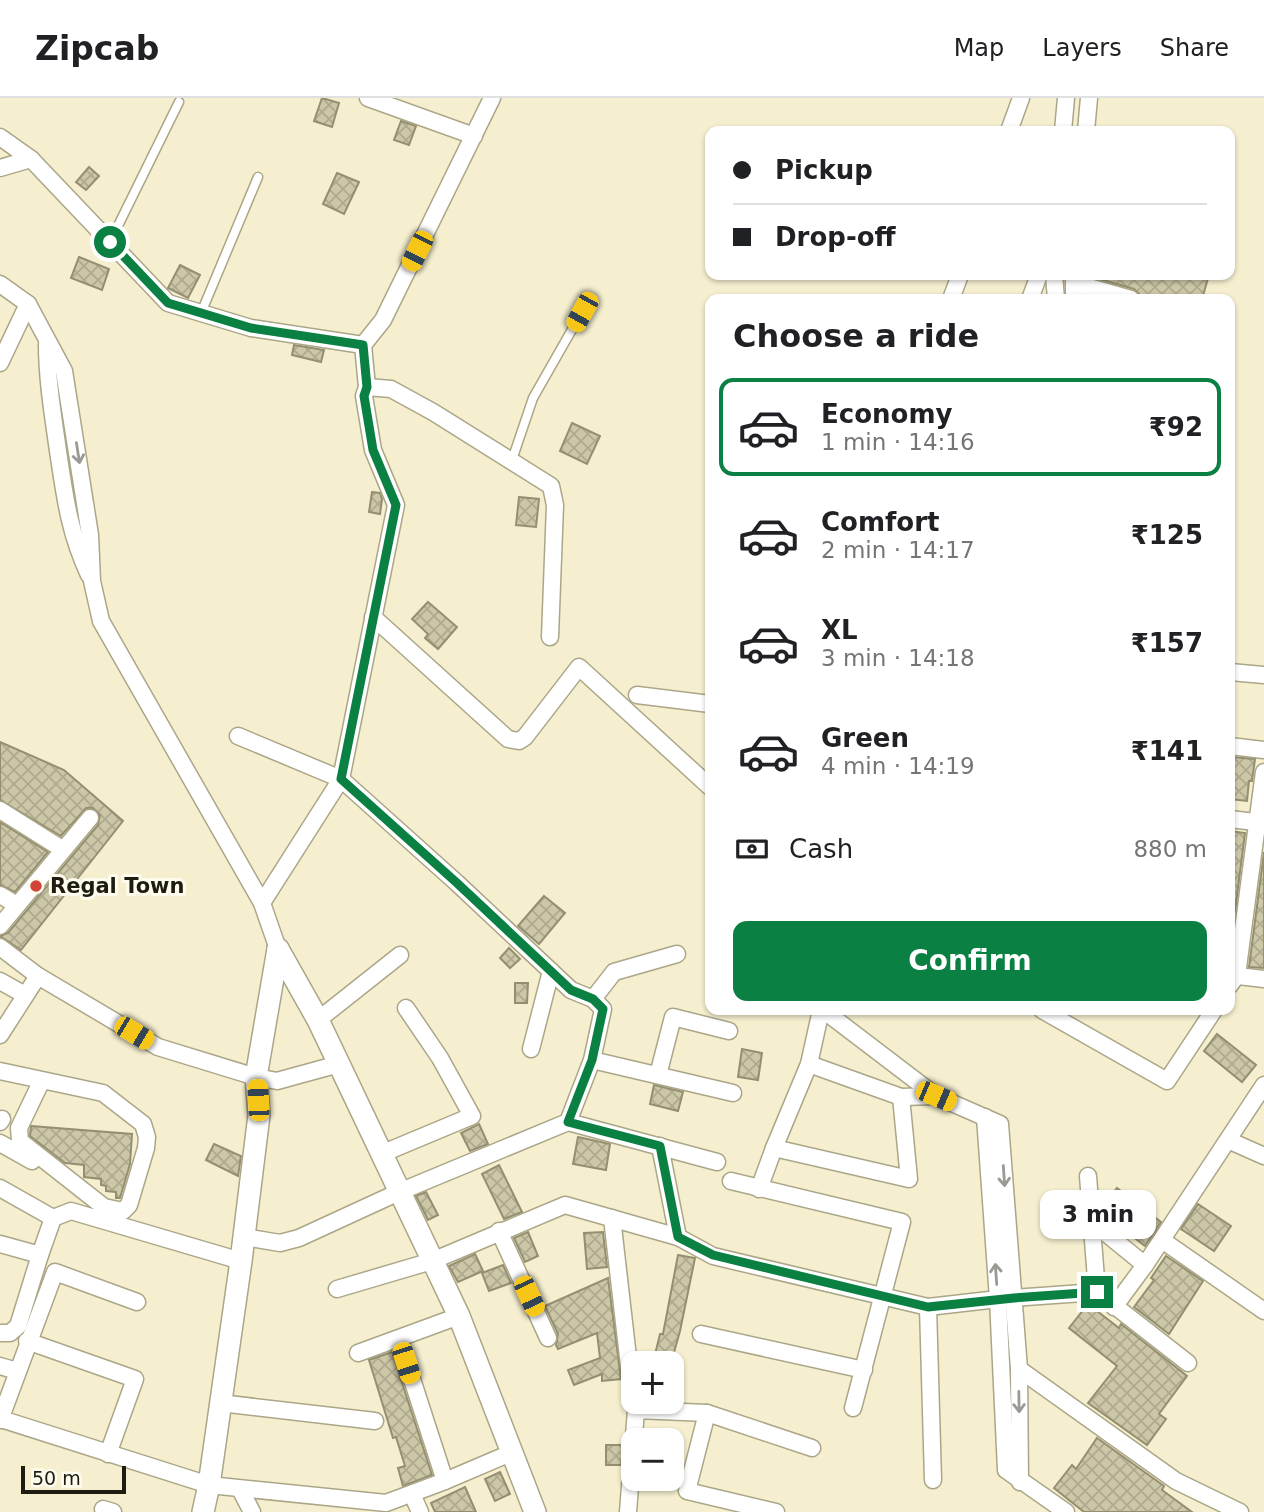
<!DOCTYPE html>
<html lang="en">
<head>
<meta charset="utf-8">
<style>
  body { margin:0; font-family:"DejaVu Sans",sans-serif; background:#f2f2f2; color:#202124; height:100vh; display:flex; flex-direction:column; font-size:26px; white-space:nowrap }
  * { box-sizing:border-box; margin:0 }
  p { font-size:23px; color:#757577 }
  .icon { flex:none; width:38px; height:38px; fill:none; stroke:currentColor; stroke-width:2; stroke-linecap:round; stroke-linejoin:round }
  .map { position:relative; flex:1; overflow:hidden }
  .side { position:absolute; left:705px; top:196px; width:530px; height:721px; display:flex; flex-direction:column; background:#fff; border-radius:14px; box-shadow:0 2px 5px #0004 }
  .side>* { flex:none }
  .banner { position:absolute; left:705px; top:28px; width:530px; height:154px; border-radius:14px; box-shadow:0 2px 5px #0004; display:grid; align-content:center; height:154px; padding:0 28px; background:#fff }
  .tools { position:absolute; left:621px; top:1253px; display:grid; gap:14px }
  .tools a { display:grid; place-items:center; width:63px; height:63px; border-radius:14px; background:#fff; box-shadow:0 2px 5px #0004; font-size:35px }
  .scale { position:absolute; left:21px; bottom:18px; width:105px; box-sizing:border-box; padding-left:7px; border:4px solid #1e1c10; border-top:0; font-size:19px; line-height:24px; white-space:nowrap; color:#1e1c10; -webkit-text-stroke:5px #fefcef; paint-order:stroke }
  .end { position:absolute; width:32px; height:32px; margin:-16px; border:9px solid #0b8043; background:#fff; box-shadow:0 0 0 4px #fff }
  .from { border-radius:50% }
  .bubble { position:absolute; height:49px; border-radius:14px; background:#fff; box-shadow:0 2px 5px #0004; font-size:23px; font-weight:600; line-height:49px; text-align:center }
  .car { position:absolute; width:21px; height:42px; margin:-21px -10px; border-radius:9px; box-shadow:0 0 5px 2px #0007; background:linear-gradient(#f5c518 24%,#345 0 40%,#f5c518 0 76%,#345 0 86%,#f5c518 0) }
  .banner b { display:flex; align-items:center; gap:24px; height:66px; font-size:26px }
  .banner b+b { border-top:2px solid #e0e0e0 }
  .banner i { width:18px; height:18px; background:#202124 }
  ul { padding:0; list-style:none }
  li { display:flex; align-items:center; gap:21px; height:98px; margin:0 14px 10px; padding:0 14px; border:4px solid transparent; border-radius:14px }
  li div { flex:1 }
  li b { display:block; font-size:26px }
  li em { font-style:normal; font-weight:600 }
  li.on { border-color:#0b8043 }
  li>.icon { width:63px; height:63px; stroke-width:1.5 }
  h2 { padding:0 28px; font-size:32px; line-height:84px }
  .pay { display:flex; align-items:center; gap:18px; height:77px; padding:0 28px; font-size:26px }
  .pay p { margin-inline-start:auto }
  .button { display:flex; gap:14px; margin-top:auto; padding:14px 28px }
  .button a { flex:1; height:80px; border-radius:14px; background:#0b8043; color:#fff; font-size:28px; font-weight:600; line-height:80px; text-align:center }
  header { display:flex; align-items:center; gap:42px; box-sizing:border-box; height:98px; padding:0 35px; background:#fff; border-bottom:2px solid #e0e0e0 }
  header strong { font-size:33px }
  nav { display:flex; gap:38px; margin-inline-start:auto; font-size:24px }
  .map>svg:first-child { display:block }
  .building { fill:url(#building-cross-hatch); stroke:#958f71; stroke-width:2 }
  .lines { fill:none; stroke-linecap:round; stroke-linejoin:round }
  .lane-casing { stroke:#aba687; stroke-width:11 }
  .street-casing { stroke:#aba687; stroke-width:19 }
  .secondary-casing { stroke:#aba687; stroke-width:24 }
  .lane { stroke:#fff; stroke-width:8 }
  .street { stroke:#fff; stroke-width:16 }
  .secondary { stroke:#fff; stroke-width:21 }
  .oneway { stroke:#9a9993 }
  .route { stroke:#0b8043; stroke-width:9 }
  .poi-dot { fill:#d24438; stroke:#fefcef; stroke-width:2.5 }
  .labels { text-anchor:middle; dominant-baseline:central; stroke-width:6; stroke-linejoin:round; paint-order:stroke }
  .poi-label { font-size:21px; font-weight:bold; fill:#1e1c10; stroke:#fefcef; text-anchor:start }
</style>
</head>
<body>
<header>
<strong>Zipcab</strong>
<nav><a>Map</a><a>Layers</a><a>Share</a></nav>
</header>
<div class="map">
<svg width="1264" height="1414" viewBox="0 0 1264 1414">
  <defs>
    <pattern id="building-cross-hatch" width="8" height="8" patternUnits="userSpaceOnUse" patternTransform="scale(1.75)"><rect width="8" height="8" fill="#ccc7a7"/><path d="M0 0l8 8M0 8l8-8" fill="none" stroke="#afaa8f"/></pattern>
  </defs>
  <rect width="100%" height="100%" fill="#f5efcf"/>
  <g class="building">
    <path d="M322 0 339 5 332 29 314 23Z"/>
    <path d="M401 23 416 28 409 47 394 42Z"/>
    <path d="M89 69 99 78 86 92 76 84Z"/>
    <path d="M337 75 359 84 344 116 323 106Z"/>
    <path d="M79 159 109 171 102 192 71 180Z"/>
    <path d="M180 167 200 177 188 200 168 190Z"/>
    <path d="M1085 177H1209L1202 201H1152L1141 198 1134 191Z"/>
    <path d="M294 247 324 252 321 264 292 257Z"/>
    <path d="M572 325 600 338 587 366 560 353Z"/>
    <path d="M372 394 380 395 382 401 380 416 369 414Z"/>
    <path d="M519 399 539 401 536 429 516 427Z"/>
    <path d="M428 504 457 529 438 551 425 540 428 536 412 521Z"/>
    <path d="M0 644 64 672 123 723 21 852 0 838 8 835 98 727 100 717 92 710H86L61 738 0 702Z"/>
    <path d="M1230 659 1255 661 1252 683H1249L1247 703 1230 701Z"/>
    <path d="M0 724 48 754 15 794 0 787Z"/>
    <path d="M1230 733 1245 735 1233 829 1230 828Z"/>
    <path d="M1264 754V870L1249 869Z"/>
    <path d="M544 798 565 815 539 846 518 828Z"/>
    <path d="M509 850 520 861 510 870 500 860Z"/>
    <path d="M515 885H528L527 905H515Z"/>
    <path d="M1217 936 1256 967 1242 984 1204 953Z"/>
    <path d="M742 951 762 955 758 982 738 979Z"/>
    <path d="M654 987 683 994 678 1013 650 1006Z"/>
    <path d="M479 1026 488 1046 470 1053 461 1035Z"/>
    <path d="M31 1028 132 1036 130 1066 120 1100H116V1094L106 1093V1088L101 1087V1081L84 1079V1067L65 1065 30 1038Z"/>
    <path d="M578 1039 610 1046 606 1072 573 1066Z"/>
    <path d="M214 1046 241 1058 238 1078 206 1062Z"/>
    <path d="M499 1067 522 1114 504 1121 482 1076Z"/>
    <path d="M1117 1090 1161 1124 1145 1148 1101 1114V1111Z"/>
    <path d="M426 1094 438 1117 428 1122 416 1098Z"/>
    <path d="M1198 1106 1231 1128 1214 1153 1181 1131Z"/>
    <path d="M528 1134 538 1158 525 1164 514 1140Z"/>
    <path d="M603 1134 607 1169 587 1171 584 1135Z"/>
    <path d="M475 1156 483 1173 458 1184 449 1168Z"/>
    <path d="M678 1157 695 1160 680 1233 671 1265H653L660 1236H663Z"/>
    <path d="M1166 1158 1203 1183 1169 1236 1134 1209 1154 1182 1151 1180Z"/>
    <path d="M503 1167 511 1185 489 1193 482 1175Z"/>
    <path d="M608 1180 621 1281 602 1283V1276L574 1287 568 1272 600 1260 597 1235 558 1251 556 1247 558 1236 545 1208Z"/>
    <path d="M1088 1206 1119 1230 1121 1226 1187 1278 1159 1316 1166 1321 1147 1347 1088 1305 1117 1268 1069 1230Z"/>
    <path d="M392 1254 432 1377 403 1388 398 1370 405 1368 396 1339 393 1340 369 1262Z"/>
    <path d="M1097 1340 1164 1388 1162 1392 1192 1414H1084L1054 1390 1072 1367 1076 1371Z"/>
    <path d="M606 1347H623L621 1367H606Z"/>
    <path d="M500 1374 510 1396 495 1403 485 1381Z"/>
    <path d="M465 1389 476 1414H435L431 1405Z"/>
  </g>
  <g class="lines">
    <g class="lane-casing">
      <g id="lane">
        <path d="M110 144 179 4"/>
        <path d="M201 215 258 79"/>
        <path d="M512 362 533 300 582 214"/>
      </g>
    </g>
    <g class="street-casing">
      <g id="street">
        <path d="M368 0 474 38"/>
        <path d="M1009 33 1021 0"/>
        <path d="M1063 33 1066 0"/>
        <path d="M1086 33 1089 0"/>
        <path d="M0 39 31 61 168 205 251 230 363 247"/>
        <path d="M0 70 31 61"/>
        <path d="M1054 177 1056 201"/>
        <path d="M1074 185 1131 201"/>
        <path d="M0 186 28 206 64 273 90 437 92 483 101 523 262 805 278 851"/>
        <path d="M951 201 960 177"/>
        <path d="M1030 201 1039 177"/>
        <path d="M1074 201V177"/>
        <path d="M47 246C47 282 53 317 58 353 65 399 69 434 89 477"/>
        <path d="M0 265 28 206"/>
        <path d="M367 289 391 291 433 314 551 388 555 407 550 539"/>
        <path d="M373 519 508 641 519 643 525 639 579 569 710 689"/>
        <path d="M1230 574 1264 577"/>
        <path d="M637 597 710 606"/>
        <path d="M238 638 341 681 457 785 571 892 593 901 603 911 592 962 568 1024 399 1094 299 1140 280 1145 244 1139"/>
        <path d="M1230 648 1264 652"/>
        <path d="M0 712 62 751"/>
        <path d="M1230 721 1264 725"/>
        <path d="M0 797 17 807"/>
        <path d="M262 805 341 681 396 407 373 352 364 298 367 289 363 247 383 222 492 0"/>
        <path d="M0 828 90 720"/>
        <path d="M0 849 38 878 158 949 256 979 277 983 339 966"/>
        <path d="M1230 877 1264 881"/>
        <path d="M0 883 25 897"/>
        <path d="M1230 887 1237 877 1264 674"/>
        <path d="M593 901 614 874 677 856"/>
        <path d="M821 912 809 966 774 1050 909 1081 901 999"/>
        <path d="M823 912 936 998 1000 1026 1019 1271 1020 1384"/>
        <path d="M1042 912 1167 983 1214 912"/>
        <path d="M318 922 400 857"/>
        <path d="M0 937 38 878"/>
        <path d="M531 951 551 873"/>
        <path d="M592 962 733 995"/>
        <path d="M809 966 901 999 936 998"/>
        <path d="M0 973 103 995 143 1026 147 1039 146 1050 129 1107 123 1113 104 1109 20 1043 19 1030 42 982"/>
        <path d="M658 977 673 919 729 933"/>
        <path d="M985 1019 998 1201 1006 1372 1066 1414"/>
        <path d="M0 1024 2 1021"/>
        <path d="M568 1024 717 1064"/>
        <path d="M1228 1042 1264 1058"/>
        <path d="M0 1045 32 1063"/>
        <path d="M660 1048 678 1139"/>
        <path d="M381 1056 472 1018 440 960 406 910"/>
        <path d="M1088 1078 1097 1194"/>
        <path d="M731 1083 902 1124 853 1310"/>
        <path d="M0 1090 53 1120"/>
        <path d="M759 1091 774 1050"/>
        <path d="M612 1120 629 1268"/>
        <path d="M1091 1123 1145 1167"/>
        <path d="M499 1133 548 1240"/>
        <path d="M1162 1142 1264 1213"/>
        <path d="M0 1146 40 1157 53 1120 71 1113 241 1163"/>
        <path d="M337 1191 432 1163 565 1107 678 1139 713 1158 928 1209 998 1201 1097 1194 1188 1265"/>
        <path d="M928 1209 933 1382"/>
        <path d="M1114 1209 1145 1167 1264 987"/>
        <path d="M0 1235H10L18 1228 40 1157"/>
        <path d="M701 1236 864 1272"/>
        <path d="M399 1241 445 1383"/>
        <path d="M27 1243 135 1281 108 1356"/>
        <path d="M358 1255 459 1218"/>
        <path d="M0 1268 17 1273"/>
        <path d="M1019 1271 1176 1383 1240 1414"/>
        <path d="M220 1305 375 1323"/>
        <path d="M707 1315 687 1393 776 1414"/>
        <path d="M1 1321 209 1387 386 1405 445 1383 513 1354"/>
        <path d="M0 1322 55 1174 137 1204"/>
        <path d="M240 1391 252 1414"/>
        <path d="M412 1396 420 1414"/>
        <path d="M103 1411 113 1414"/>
        <path d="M628 1414 636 1312 707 1315 812 1350"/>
      </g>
    </g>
    <g class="secondary-casing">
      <g id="secondary">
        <path d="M278 851 318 922 459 1218 535 1414"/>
        <path d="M203 1414 209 1387 241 1163 259 1017 256 979 278 851"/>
      </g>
    </g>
    <use href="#lane" class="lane"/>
    <use href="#street" class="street"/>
    <use href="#secondary" class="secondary"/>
  </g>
  <defs><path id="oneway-shaft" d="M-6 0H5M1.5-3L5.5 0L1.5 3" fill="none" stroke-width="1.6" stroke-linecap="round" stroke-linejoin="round" transform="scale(1.75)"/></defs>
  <g class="oneway">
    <use href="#oneway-shaft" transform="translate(78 355) rotate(81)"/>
    <use href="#oneway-shaft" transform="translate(1004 1078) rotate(86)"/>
    <use href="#oneway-shaft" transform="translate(996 1176) rotate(-94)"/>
    <use href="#oneway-shaft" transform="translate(1019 1304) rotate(89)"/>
  </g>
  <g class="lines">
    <path class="route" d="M110 144 168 205 251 230 363 247 367 289 364 298 373 352 396 407 341 681 457 785 571 892 593 901 603 911 592 962 568 1024 660 1048 678 1139 713 1157 928 1209 1014 1200 1097 1194"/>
  </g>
  <circle class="poi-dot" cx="36" cy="788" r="7"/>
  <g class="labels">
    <g class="poi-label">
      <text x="50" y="788">Regal Town</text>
    </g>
  </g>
</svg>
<div class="tools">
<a>+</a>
<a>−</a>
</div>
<div class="scale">50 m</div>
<i class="end from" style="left:110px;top:144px"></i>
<i class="end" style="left:1097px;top:1194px"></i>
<div class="bubble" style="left:1040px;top:1092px;width:116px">3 min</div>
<i class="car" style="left:417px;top:153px;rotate:206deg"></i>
<i class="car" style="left:582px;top:214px;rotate:209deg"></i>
<i class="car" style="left:134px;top:935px;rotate:121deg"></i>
<i class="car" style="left:936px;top:998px;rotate:113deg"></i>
<i class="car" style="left:258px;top:1002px;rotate:357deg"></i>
<i class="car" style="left:529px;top:1198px;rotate:155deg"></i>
<i class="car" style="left:406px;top:1265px;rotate:162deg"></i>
<div class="banner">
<b><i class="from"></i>Pickup</b>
<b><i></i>Drop-off</b>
</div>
<section class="side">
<h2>Choose a ride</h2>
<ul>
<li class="on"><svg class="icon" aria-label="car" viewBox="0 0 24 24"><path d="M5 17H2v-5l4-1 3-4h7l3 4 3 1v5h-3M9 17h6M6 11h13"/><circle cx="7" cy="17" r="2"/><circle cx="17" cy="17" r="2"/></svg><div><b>Economy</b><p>1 min · 14:16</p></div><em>₹92</em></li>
<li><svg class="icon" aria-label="car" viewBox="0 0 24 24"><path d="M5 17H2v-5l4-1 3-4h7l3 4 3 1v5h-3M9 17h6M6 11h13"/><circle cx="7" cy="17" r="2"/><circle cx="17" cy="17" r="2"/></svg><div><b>Comfort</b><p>2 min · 14:17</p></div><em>₹125</em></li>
<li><svg class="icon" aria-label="car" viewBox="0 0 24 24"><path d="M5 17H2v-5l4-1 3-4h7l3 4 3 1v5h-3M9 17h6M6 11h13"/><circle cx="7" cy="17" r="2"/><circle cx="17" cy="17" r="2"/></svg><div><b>XL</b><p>3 min · 14:18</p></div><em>₹157</em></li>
<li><svg class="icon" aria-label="car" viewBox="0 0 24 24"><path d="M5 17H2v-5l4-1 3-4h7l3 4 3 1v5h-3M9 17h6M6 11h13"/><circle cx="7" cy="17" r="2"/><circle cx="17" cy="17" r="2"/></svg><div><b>Green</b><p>4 min · 14:19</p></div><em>₹141</em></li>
</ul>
<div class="pay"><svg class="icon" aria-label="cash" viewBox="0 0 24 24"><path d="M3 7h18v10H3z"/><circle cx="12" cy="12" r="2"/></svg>Cash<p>880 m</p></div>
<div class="button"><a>Confirm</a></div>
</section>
</div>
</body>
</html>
